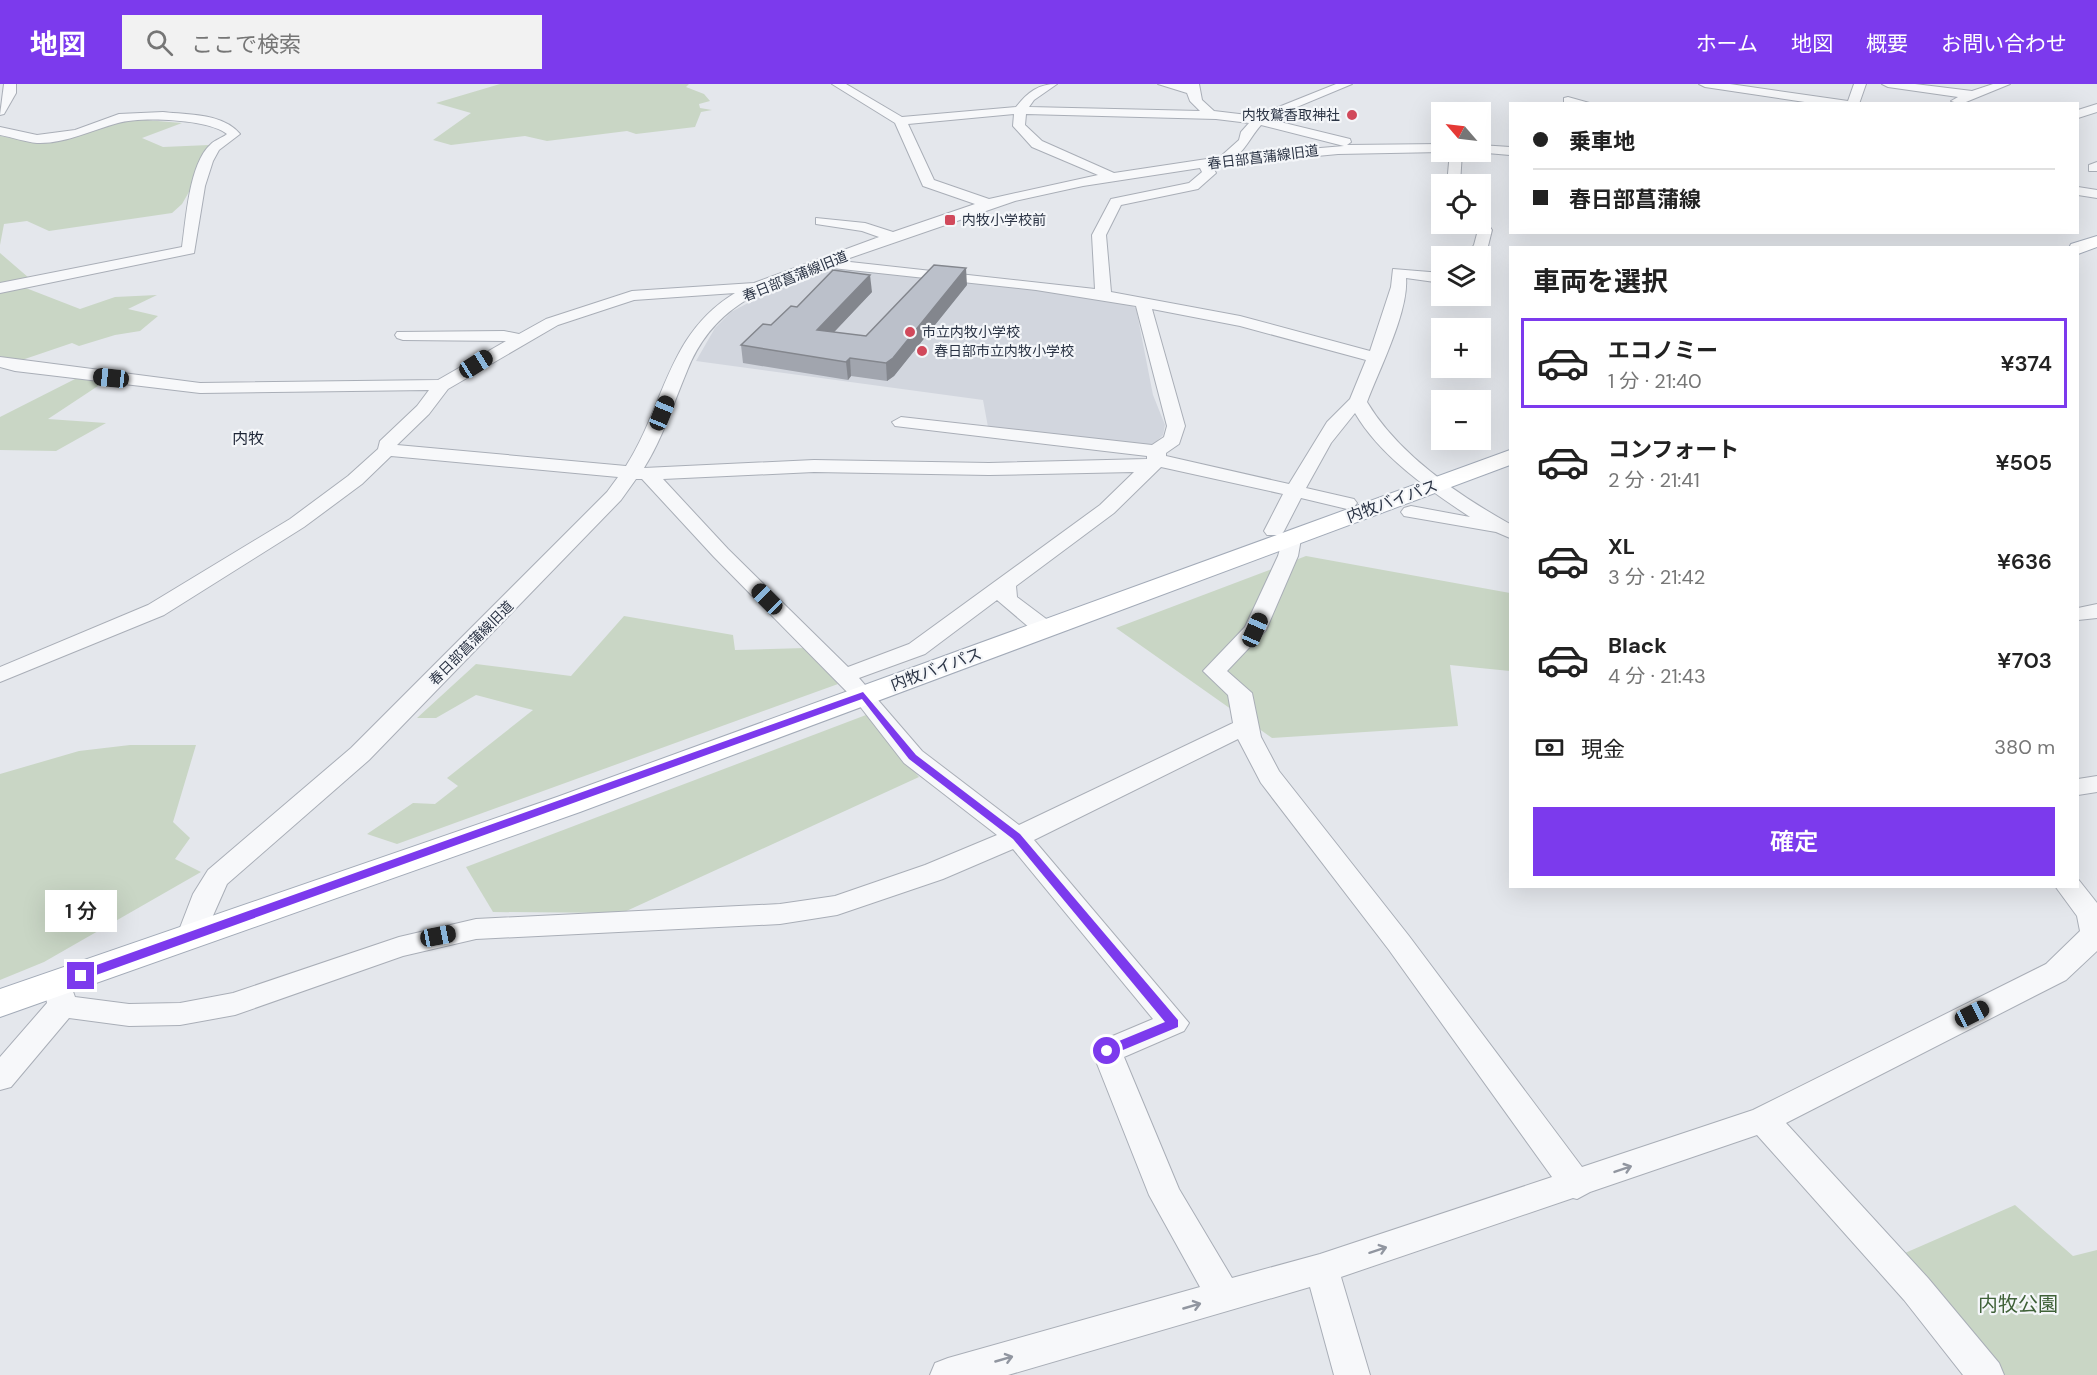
<!DOCTYPE html>
<html lang="ja">
<head>
<meta charset="utf-8">
<style>
  body { margin:0; font-family:"DM Sans","Noto Sans JP",sans-serif; background:#f2f2f2; color:#222; height:100vh; display:flex; flex-direction:column; font-size:22px; white-space:nowrap }
  * { box-sizing:border-box; margin:0 }
  p { font-size:20px; color:#767676 }
  .icon { flex:none; width:33px; height:33px; fill:none; stroke:currentColor; stroke-width:2; stroke-linecap:round; stroke-linejoin:round }
  .map { position:relative; flex:1; overflow:hidden }
  .details { position:absolute; left:1509px; top:162px; width:570px; height:642px; display:flex; flex-direction:column; background:#fff; border-radius:0px; box-shadow:0 6px 24px #0002 }
  .details>* { flex:none }
  .hud { position:absolute; left:1509px; top:18px; width:570px; height:132px; border-radius:0px; box-shadow:0 6px 24px #0002; display:grid; align-content:center; height:132px; padding:0 24px; background:#fff }
  .needle { width:39px; rotate:298deg }
  .tools { position:absolute; left:1431px; top:18px; display:grid; gap:12px }
  .tools a { display:grid; place-items:center; width:60px; height:60px; border-radius:0px; background:#fff; box-shadow:0 6px 24px #0002; font-size:30px }
  .end { position:absolute; width:27px; height:27px; margin:-14px; border:8px solid #7c3aed; background:#fff; box-shadow:0 0 0 3px #fff }
  .from { border-radius:50% }
  .bubble { position:absolute; height:42px; border-radius:0px; background:#fff; box-shadow:0 6px 24px #0002; font-size:20px; font-weight:600; line-height:42px; text-align:center }
  .car { position:absolute; width:18px; height:36px; margin:-18px -9px; border-radius:8px; box-shadow:0 0 4px 2px #0007; background:linear-gradient(#222 24%,#8ab4d8 0 40%,#222 0 76%,#8ab4d8 0 86%,#222 0) }
  .hud b { display:flex; align-items:center; gap:21px; height:57px; font-size:22px }
  .hud b+b { border-top:2px solid #e0e0e0 }
  .hud i { width:15px; height:15px; background:#222 }
  ul { padding:0; list-style:none }
  li { display:flex; align-items:center; gap:18px; height:90px; margin:0 12px 9px; padding:0 12px; border:3px solid transparent; border-radius:0px }
  li div { flex:1 }
  li b { display:block; font-size:22px }
  li em { font-style:normal; font-weight:600 }
  li.current { border-color:#7c3aed }
  li>.icon { width:54px; height:54px; stroke-width:1.5 }
  h2 { padding:0 24px; font-size:27px; line-height:72px }
  .pay { display:flex; align-items:center; gap:15px; height:66px; padding:0 24px; font-size:22px }
  .pay p { margin-inline-start:auto }
  .primary-button { display:flex; gap:12px; margin-top:auto; padding:12px 24px }
  .primary-button a { flex:1; height:69px; border-radius:0px; background:#7c3aed; color:#fff; font-size:24px; font-weight:600; line-height:69px; text-align:center }
  header { display:flex; align-items:center; gap:36px; box-sizing:border-box; height:84px; padding:0 30px; background:#7c3aed; color:#fff }
  header strong { font-size:28px }
  nav { display:flex; gap:33px; margin-inline-start:auto; font-size:21px }
  .search { width:420px; height:54px; background:#f2f2f2; display:flex; align-items:center; gap:15px; box-sizing:border-box; padding:0 21px; border-radius:0px; color:#767676; font-size:22px }
  .map>svg:first-child { display:block }
  .built { fill:#d2d6de }
  .green { fill:#c9d6c5 }
  .lines { fill:none; stroke-linecap:round; stroke-linejoin:round }
  .minor-casing { stroke:#a9aeb7; stroke-width:2 }
  .major-casing { stroke:#a3abb8; stroke-width:2 }
  .minor { fill:#f7f8fa; fill-rule:evenodd }
  .major { fill:#fff; fill-rule:evenodd }
  .wall { fill:#a1a5ae }
  .shaded-wall { fill:#83868d }
  .building { fill:#bbc0ca; stroke:#83868d; stroke-width:1.5 }
  .oneway { stroke:#9196a0 }
  .route { fill:#7c3aed }
  .poi-dot { fill:#d1495b; stroke:#f4f6f9; stroke-width:2 }
  .labels { text-anchor:middle; dominant-baseline:central; stroke-width:4.5; stroke-linejoin:round; paint-order:stroke }
  .far-poi-label { font-size:14px; fill:#2b3445; stroke:#f4f6f9; text-anchor:start }
  .far-street-label { font-size:14px; fill:#2b3445; stroke:#f4f6f9 }
  .far-quarter-label { font-size:16px; fill:#1d2536; stroke:#f4f6f9 }
  .street-label { font-size:16px; fill:#2b3445; stroke:#f4f6f9 }
  .near-park-label { font-size:20px; fill:#3f6138; stroke:#f4f6f9 }
</style>
</head>
<body>
<header>
<strong>地図</strong>
<div class="search"><svg class="icon" aria-label="search" viewBox="0 0 24 24"><circle cx="10" cy="10" r="6"/><path d="M15 15l6 6"/></svg>ここで検索</div>
<nav><a>ホーム</a><a>地図</a><a>概要</a><a>お問い合わせ</a></nav>
</header>
<div class="map">
<svg width="2097" height="1291" viewBox="0 0 2097 1291">
  <rect width="100%" height="100%" fill="#e4e7ec"/>
  <path class="built" d="M827 183 1037 205 1130 221 1136 224 1153 311 1165 341 1163 351 1153 361 988 343 983 316 696 277 715 244 731 228 778 203Z"/>
  <g class="green">
    <path d="M500 0H689L686 3 704 10 710 17 699 20 700 24 712 26 701 28 695 43 636 50 627 47 547 57 525 52 451 61 433 56 471 29 436 19Z"/>
    <path d="M133 35 182 39 142 54 163 63 209 61 200 78 197 94 182 120 172 129 49 147 27 137 4 140 0 161V52C44 61 90 48 133 35Z"/>
    <path d="M0 169 29 194 13 199 80 225 115 213 157 211 128 225 158 232 140 247 115 251 79 262 72 259 19 277 0 272Z"/>
    <path d="M79 293 107 296 48 335 106 339 56 367 0 366V333Z"/>
    <path d="M1306 472 1510 509V587L1450 581 1458 642 1272 654 1116 544Z"/>
    <path d="M624 532 733 551 735 566 805 564 838 600 397 760 367 750 413 719 435 720 458 702 447 694 533 626 476 611 436 634H417L476 580 571 592Z"/>
    <path d="M866 631 919 693 622 829 493 828 466 783Z"/>
    <path d="M130 661H196L173 738 190 754 175 775 201 788 44 878 0 896V690L79 667Z"/>
    <path d="M2015 1121 2073 1172 2097 1166V1291H1984L1889 1176Z"/>
  </g>
  <g class="lines">
    <g class="minor-casing">
      <g id="minor">
        <path d="M4 0H16V9L4 30 0 31Z"/>
        <path d="M832 0H846L902 33 1016 23C1028 8 1038 0 1057 0L1034 16 1029 23 1200 27 1190 17 1187 9 1158 0H1199L1202 16 1214 27 1256 32 1336 0H1352L1268 35 1350 55 1351 58 1347 61 1442 60V68L1338 70 1212 82 1216 89 1198 105 1121 121 1106 151 1111 208 1240 232 1370 267 1391 203 1393 185 1442 189V199L1406 194C1409 227 1379 286 1367 318 1398 370 1458 411 1510 440V454L1496 448 1404 432 1401 428 1404 424 1411 422 1470 433C1429 406 1380 372 1355 329L1331 359 1306 404 1354 415 1357 419 1354 423 1347 425 1301 414 1284 447 1281 451H1267L1264 447 1283 410 1161 383 1114 429 1016 502 1017 513 1053 540 1056 545 1053 550H1037L997 516 925 570 859 594 922 667 1019 741 1233 639 1228 611 1203 587 1245 543 1278 472 1284 451H1298L1301 455 1298 472 1266 546 1227 587 1252 609 1261 653 1279 687 1409 852 1582 1083 1753 1026 2046 880 2080 847 2077 832 2055 802H2078V795L2097 819V867L2066 896 1786 1039 1928 1194 1999 1279 2004 1291H1963L1904 1216 1757 1051 1590 1108 1577 1115 1573 1114 1341 1193 1370 1291H1334L1310 1203 1008 1291H930L935 1279 948 1274 1200 1203 1149 1111 1092 967 1096 959 1153 935 1013 765 943 795 837 831 780 840 476 855 403 872 235 931 180 941 129 942 69 934 11 1003 0 1006V973L47 919 45 907 50 899 60 896 70 899 75 913 129 920 180 919 233 909 399 853 476 835 780 820 835 812 925 781 997 751 904 679 855 616 714 473 642 395H636L621 416 369 676 227 800 200 861 190 864 180 861 176 854 193 810 208 786 351 664 607 408 618 393 391 372 362 400 304 443 164 531 0 598V583L148 521 290 435 348 392 378 365 380 357 417 322 429 306 200 309 15 287 0 283V273L200 299 438 296 506 257 403 256 397 254 395 251 397 248 504 247 519 250 546 235 632 207 754 199 879 153 862 147 816 140V134L865 139 893 148 975 120 923 102 895 39ZM1014 30 1013 42 1032 63 1098 91 989 115 934 96 908 40ZM1026 30 1216 35 1249 39 1241 48 1239 56 1220 73 1114 89 1042 57 1025 41ZM1261 41 1340 61 1344 62 1238 71C1248 61 1252 51 1261 41ZM1200 84 1202 88 1189 99 1111 115 1092 151 1095 205 841 177 1015 117 1083 102ZM823 183 1036 206 1136 222 1167 342 1164 353 1152 361 901 333 892 338 895 342 1147 372V375L989 379 814 376 644 384C663 354 673 320 687 287 712 223 762 204 823 183ZM735 209C667 250 665 321 626 382L397 361 429 330 448 305 558 241 634 216ZM1152 225 1240 242 1366 276 1350 315 1327 338 1289 400 1166 372V369L1179 360 1185 342ZM814 388 989 391 1134 388 1100 421 909 560 848 583 728 465 663 395ZM1238 655 1261 699 1389 866 1552 1093 1320 1170 1232 1194 1179 1105 1124 973 1184 947 1189 939 1034 756Z"/>
        <path d="M1699 0H1730L1848 17 1854 0H1866L1859 20H1818L1705 3Z"/>
        <path d="M1882 0H1915L1972 7 1993 0H2010L1961 20 1951 17 1958 13 1888 3Z"/>
        <path d="M1568 13 1593 20H1564V14Z"/>
        <path d="M2097 20V28L2078 34V26Z"/>
        <path d="M163 28C188 31 223 29 240 50L219 66 213 77 205 102 194 169 0 209V199L182 163C186 136 189 79 211 60 215 56 222 54 227 50 209 35 140 32 118 39 92 46 65 60 37 59 25 58 12 53 0 51V43L37 51 75 46 119 30Z"/>
        <path d="M1480 61 1510 63V71L1475 68H1480Z"/>
        <path d="M1450 68H1462L1460 100H1447Z"/>
        <path d="M2097 78V87H2089V81Z"/>
        <path d="M2078 103 2097 106V114L2078 111Z"/>
        <path d="M1480 135 1485 136 1492 146 1488 162 1480 172H1466L1474 161 1478 146 1473 140H1480Z"/>
        <path d="M2097 520V534L2078 536V524Z"/>
        <path d="M2097 692V708L2078 711V695Z"/>
      </g>
    </g>
    <g class="major-casing">
      <g id="major">
        <path d="M2097 152V163L2078 170V164H2069L2071 160Z"/>
        <path d="M1510 366V381L580 728 0 933V905L557 713Z"/>
      </g>
    </g>
    <use href="#minor" class="minor"/>
    <use href="#major" class="major"/>
  </g>
  <path class="wall" d="M967 201 894 292 887 297 851 292 848 296 743 279 741 261 771 241 872 208 834 248 866 252Z"/>
  <g class="shaded-wall">
    <path d="M966 184 967 201 894 292 887 297 886 279Z"/>
    <path d="M870 191 872 208 819 264 817 246Z"/>
    <path d="M850 274 851 292 848 296 846 278Z"/>
  </g>
  <path class="building" d="M934 181 966 184 893 274 886 279 850 274 846 278 741 261 763 240 771 241 791 222 797 223 833 186 870 191 817 246 866 252Z"/>
  <defs><path id="oneway-shaft" d="M-6 0H5M1.5-3L5.5 0L1.5 3" fill="none" stroke-width="1.6" stroke-linecap="round" stroke-linejoin="round" transform="scale(1.5)"/></defs>
  <g class="oneway">
    <use href="#oneway-shaft" transform="translate(1623 1085) rotate(-19)"/>
    <use href="#oneway-shaft" transform="translate(1378 1166) rotate(-18)"/>
    <use href="#oneway-shaft" transform="translate(1192 1222) rotate(-16)"/>
    <use href="#oneway-shaft" transform="translate(1004 1275) rotate(-16)"/>
  </g>
  <path class="route" d="M863 608 916 671 1020 750 1178 936V943L1111 971H1102V964L1165 938 1013 755 909 675 862 615 85 895H77L75 892 77 888Z"/>
  <g class="poi-dot">
    <circle cx="1352" cy="31" r="6"/>
    <rect x="944" y="130" width="12" height="12" rx="3"/>
    <circle cx="910" cy="248" r="6"/>
    <circle cx="922" cy="267" r="6"/>
  </g>
  <g class="labels">
    <g class="far-poi-label">
      <text x="1340" y="31" text-anchor="end">内牧鷲香取神社</text>
      <text x="962" y="136">内牧小学校前</text>
      <text x="922" y="248">市立内牧小学校</text>
      <text x="934" y="267">春日部市立内牧小学校</text>
    </g>
    <g class="far-street-label">
      <text transform="translate(1263 73) rotate(-7)">春日部菖蒲線旧道</text>
      <text transform="translate(795 192) rotate(-22)">春日部菖蒲線旧道</text>
      <text transform="translate(471 559) rotate(-45)">春日部菖蒲線旧道</text>
    </g>
    <g class="far-quarter-label">
      <text x="248" y="354">内牧</text>
    </g>
    <g class="street-label">
      <text transform="translate(1392 417) rotate(-20)">内牧バイパス</text>
      <text transform="translate(936 585) rotate(-20)">内牧バイパス</text>
    </g>
    <g class="near-park-label">
      <text x="2018" y="1220">内牧公園</text>
    </g>
  </g>
</svg>
<div class="tools">
<a><svg class="needle" viewBox="-14 -14 28 28"><path d="M0-13l5 13h-10z" fill="#e53935"/><path d="M0 13l5-13h-10z" fill="#767676"/></svg></a>
<a><svg class="icon" aria-label="locate" viewBox="0 0 24 24"><circle cx="12" cy="12" r="6"/><path d="M12 2v4M12 18v4M2 12h4M18 12h4"/></svg></a>
<a><svg class="icon" aria-label="layers" viewBox="0 0 24 24"><path d="M12 4l9 5-9 5-9-5zM3 14l9 5 9-5"/></svg></a>
<a>+</a>
<a>−</a>
</div>
<i class="end from" style="left:1107px;top:967px"></i>
<i class="end" style="left:81px;top:892px"></i>
<div class="bubble" style="left:45px;top:806px;width:72px">1 分</div>
<i class="car" style="left:476px;top:280px;rotate:58deg"></i>
<i class="car" style="left:111px;top:294px;rotate:276deg"></i>
<i class="car" style="left:662px;top:329px;rotate:22deg"></i>
<i class="car" style="left:767px;top:515px;rotate:315deg"></i>
<i class="car" style="left:1255px;top:546px;rotate:24deg"></i>
<i class="car" style="left:438px;top:852px;rotate:79deg"></i>
<i class="car" style="left:1972px;top:930px;rotate:63deg"></i>
<div class="hud">
<b><i class="from"></i>乗車地</b>
<b><i></i>春日部菖蒲線</b>
</div>
<section class="details">
<h2>車両を選択</h2>
<ul>
<li class="current"><svg class="icon" aria-label="car" viewBox="0 0 24 24"><path d="M5 17H2v-5l4-1 3-4h7l3 4 3 1v5h-3M9 17h6M6 11h13"/><circle cx="7" cy="17" r="2"/><circle cx="17" cy="17" r="2"/></svg><div><b>エコノミー</b><p>1 分 · 21:40</p></div><em>¥374</em></li>
<li><svg class="icon" aria-label="car" viewBox="0 0 24 24"><path d="M5 17H2v-5l4-1 3-4h7l3 4 3 1v5h-3M9 17h6M6 11h13"/><circle cx="7" cy="17" r="2"/><circle cx="17" cy="17" r="2"/></svg><div><b>コンフォート</b><p>2 分 · 21:41</p></div><em>¥505</em></li>
<li><svg class="icon" aria-label="car" viewBox="0 0 24 24"><path d="M5 17H2v-5l4-1 3-4h7l3 4 3 1v5h-3M9 17h6M6 11h13"/><circle cx="7" cy="17" r="2"/><circle cx="17" cy="17" r="2"/></svg><div><b>XL</b><p>3 分 · 21:42</p></div><em>¥636</em></li>
<li><svg class="icon" aria-label="car" viewBox="0 0 24 24"><path d="M5 17H2v-5l4-1 3-4h7l3 4 3 1v5h-3M9 17h6M6 11h13"/><circle cx="7" cy="17" r="2"/><circle cx="17" cy="17" r="2"/></svg><div><b>Black</b><p>4 分 · 21:43</p></div><em>¥703</em></li>
</ul>
<div class="pay"><svg class="icon" aria-label="cash" viewBox="0 0 24 24"><path d="M3 7h18v10H3z"/><circle cx="12" cy="12" r="2"/></svg>現金<p>380 m</p></div>
<div class="primary-button"><a>確定</a></div>
</section>
</div>
</body>
</html>
